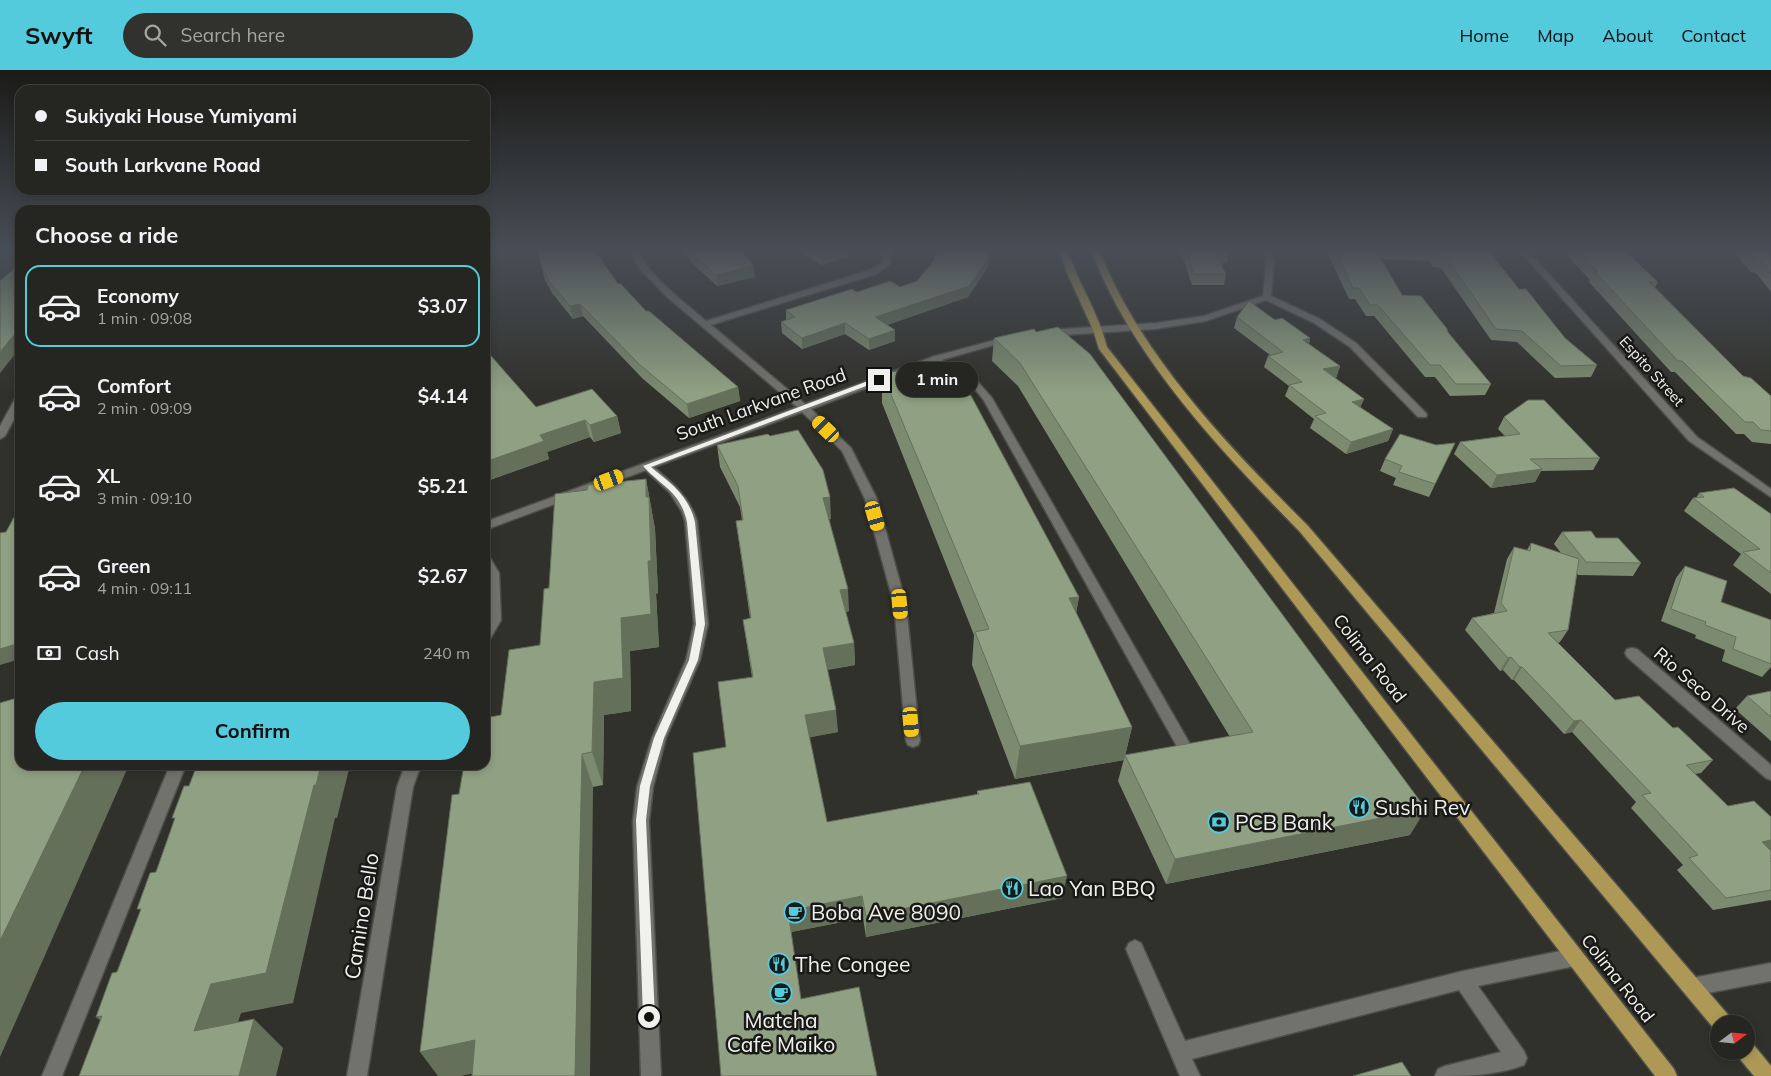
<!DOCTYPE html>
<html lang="en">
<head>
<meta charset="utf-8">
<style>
  body { margin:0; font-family:Mulish,sans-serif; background:#31312e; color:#f1f3f6; height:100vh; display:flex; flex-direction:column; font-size:19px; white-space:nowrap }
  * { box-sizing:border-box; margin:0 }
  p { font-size:16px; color:#a3a5a5 }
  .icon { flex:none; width:28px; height:28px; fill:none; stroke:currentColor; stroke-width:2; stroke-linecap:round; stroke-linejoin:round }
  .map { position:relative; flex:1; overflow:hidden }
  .details { position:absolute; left:15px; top:135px; width:475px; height:565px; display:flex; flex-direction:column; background:#252521; border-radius:15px; box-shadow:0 2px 8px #0003,0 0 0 1px #42423f }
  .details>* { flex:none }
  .top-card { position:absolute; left:15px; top:15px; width:475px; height:110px; border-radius:15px; box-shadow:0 2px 8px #0003,0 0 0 1px #42423f; display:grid; align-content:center; height:110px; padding:0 20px; background:#252521 }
  .needle { width:32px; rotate:74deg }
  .buttons { position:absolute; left:1710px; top:945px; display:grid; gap:10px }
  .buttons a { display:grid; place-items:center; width:45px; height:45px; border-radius:50%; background:#252521; box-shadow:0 2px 8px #0003,0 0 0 1px #42423f; font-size:25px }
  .end { position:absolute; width:22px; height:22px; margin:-11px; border:6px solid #f0f0ed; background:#111; box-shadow:0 0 0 2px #111 }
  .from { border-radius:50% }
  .bubble { position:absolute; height:35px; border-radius:18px; background:#252521; box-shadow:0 2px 8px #0003,0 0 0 1px #42423f; font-size:16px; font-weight:700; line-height:35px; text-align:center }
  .car { position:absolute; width:15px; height:30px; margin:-15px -8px; border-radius:6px; box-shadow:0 0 4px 1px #0007; background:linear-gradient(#f5c518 24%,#345 0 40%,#f5c518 0 76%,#345 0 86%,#f5c518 0) }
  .top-card b { display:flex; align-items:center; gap:18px; height:48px; font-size:19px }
  .top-card b+b { border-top:1px solid #42423f }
  .top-card i { width:12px; height:12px; background:#f1f3f6 }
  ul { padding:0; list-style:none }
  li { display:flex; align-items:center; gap:15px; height:82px; margin:0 10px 8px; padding:0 10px; border:2px solid transparent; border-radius:15px }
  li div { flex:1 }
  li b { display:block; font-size:19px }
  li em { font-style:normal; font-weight:700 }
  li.on { border-color:#54cadd }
  li>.icon { width:45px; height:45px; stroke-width:1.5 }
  h2 { padding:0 20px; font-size:22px; line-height:60px }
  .pay { display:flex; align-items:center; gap:12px; height:55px; padding:0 20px; font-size:19px }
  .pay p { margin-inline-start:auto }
  .action { display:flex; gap:10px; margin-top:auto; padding:10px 20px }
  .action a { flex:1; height:58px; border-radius:30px; background:#54cadd; color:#111; font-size:20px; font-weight:700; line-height:58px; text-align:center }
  header { display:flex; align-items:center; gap:30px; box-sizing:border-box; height:70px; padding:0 25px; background:#54cadd; color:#111 }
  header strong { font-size:24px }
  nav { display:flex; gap:28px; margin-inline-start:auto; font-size:18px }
  .search { width:350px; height:45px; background:#31312e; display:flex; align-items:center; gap:12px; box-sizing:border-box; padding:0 18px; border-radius:28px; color:#a3a5a5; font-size:19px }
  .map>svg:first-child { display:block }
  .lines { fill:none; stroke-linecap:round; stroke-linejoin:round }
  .service-casing { stroke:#4d4d49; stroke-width:3 }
  .minor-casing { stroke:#4d4d49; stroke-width:3 }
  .primary-casing { stroke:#4d4d49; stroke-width:3 }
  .service { fill:#72726d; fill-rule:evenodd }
  .minor { fill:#72726d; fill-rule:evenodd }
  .primary { fill:#ad9856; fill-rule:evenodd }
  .wall { fill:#7c8a70 }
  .shaded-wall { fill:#65705b }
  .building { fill:#90a082; stroke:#65705b }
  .route { fill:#f0f0ed }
  .labels { text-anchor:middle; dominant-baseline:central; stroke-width:5; stroke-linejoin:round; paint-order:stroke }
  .far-street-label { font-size:15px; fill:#f0f0ed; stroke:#191917 }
  .street-label { font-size:18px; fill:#f0f0ed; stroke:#191917 }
  .near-poi-label { font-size:21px; fill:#f0f0ed; stroke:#191917; text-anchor:start }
  .near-street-label { font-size:21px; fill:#f0f0ed; stroke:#191917 }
</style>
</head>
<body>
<header>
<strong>Swyft</strong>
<div class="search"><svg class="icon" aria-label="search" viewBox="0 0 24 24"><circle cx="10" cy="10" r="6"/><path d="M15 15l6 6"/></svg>Search here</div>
<nav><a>Home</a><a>Map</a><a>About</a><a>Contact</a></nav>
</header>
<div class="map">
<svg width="1771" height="1006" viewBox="0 0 1771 1006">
  <rect width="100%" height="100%" fill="#31312c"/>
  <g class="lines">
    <g class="service-casing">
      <g id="service">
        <path d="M935 286 978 312 992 328 1194 681 1197 685 1194 689 1189 691 1184 689 983 329 972 316 932 291V287Z"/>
        <path d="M646 393 650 394C670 411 689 425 697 451L708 554 700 590 666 668 653 717 649 751 661 1006H641L633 751 637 717 652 668 686 590 694 554 685 451 682 442 670 423 641 396Z"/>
        <path d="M170 695H186L62 1006H42Z"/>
        <path d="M1135 870 1141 873 1185 971 1463 901 1575 878 1581 881 1584 887 1581 893 1575 896 1478 916 1524 981 1527 988 1524 995C1495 1006 1466 1006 1435 1006L1438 999 1445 996 1501 982 1459 920 1192 989 1200 1006H1180L1126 879 1129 873Z"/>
        <path d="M1771 893V911L1692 926 1685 923 1683 917 1685 911 1692 908Z"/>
      </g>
    </g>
    <g class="minor-casing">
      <g id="minor">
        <path d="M630 182H638C654 210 682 230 706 251L870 200 882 193 883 185 881 182H889L891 185 890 194 876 204 711 255 805 334 932 287 1010 266 1015 269 938 291 811 339 851 378 877 429 906 534 920 671 918 675 913 677 908 675 906 671 894 534 865 429 842 381 802 342 485 460V452L797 337 666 226 639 198Z"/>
        <path d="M1263 182H1271L1274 195 1271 226 1320 249 1356 273 1426 343 1427 345 1426 347H1418L1350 277 1314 253 1266 230 1206 251 1156 259 1047 266 1042 263 1047 260 1156 253 1204 246 1263 226 1266 195Z"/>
        <path d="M1521 182H1529L1697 367 1771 419V427L1689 371Z"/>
        <path d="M20 326V338L5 366 0 369V356L15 329Z"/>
        <path d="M485 485 489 486 499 503 501 550 490 569 485 571V554L487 550Z"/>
        <path d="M1632 578 1637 579 1771 695V710L1766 708 1627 587 1625 583 1627 579Z"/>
        <path d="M405 695H421L413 717 367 1006H347L397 717Z"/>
      </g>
    </g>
    <g class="primary-casing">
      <g id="primary">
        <path d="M1060 182H1068C1079 214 1099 244 1107 277L1674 999 1677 1006H1655L1099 279 1093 260 1067 203Z"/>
        <path d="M1092 182H1100C1141 286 1230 378 1308 456L1730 947 1732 954H1719V962L1716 961 1300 462C1222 382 1132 288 1092 182Z"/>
        <path d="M1746 971 1753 974 1771 996V1006H1754L1739 988 1736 981H1746Z"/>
      </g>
    </g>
    <use href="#service" class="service"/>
    <use href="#minor" class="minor"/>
    <use href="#primary" class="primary"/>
  </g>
  <g class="wall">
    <path d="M538 182 618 214 646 241 738 317 740 331 689 348 642 308 583 246 573 249 552 223 545 210Z"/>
    <path d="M684 182H742L755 207 717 216 693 194Z"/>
    <path d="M801 182H849V187L821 195Z"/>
    <path d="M934 182H988V197L968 227 887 255 895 260V271L869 280 845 264 802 279 782 263 781 252 786 250V240L857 222 900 217 917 211 936 188Z"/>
    <path d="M1181 182H1229L1227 193H1223L1222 197 1226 204 1224 215H1192Z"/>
    <path d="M1327 182H1490L1519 219 1565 268 1597 295 1591 307 1555 308 1517 272 1491 270 1441 198 1433 197 1429 191 1381 189 1402 225 1448 260V262L1491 314 1485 325 1450 326 1435 307H1425L1374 246H1366L1355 229H1349Z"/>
    <path d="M1564 182H1628L1627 184 1658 212 1655 217 1743 306 1771 326V374L1752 372 1744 364H1736L1675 302H1671L1589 212 1590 210Z"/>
    <path d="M1734 182H1771V222L1756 203 1751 202Z"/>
    <path d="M1237 247 1275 250 1310 268 1309 274 1340 296 1336 308H1335L1364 329 1360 337 1393 359 1388 371 1346 384 1310 358 1314 349 1285 326 1289 316 1264 297 1268 286 1270 285 1234 258Z"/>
    <path d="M1034 259 1410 765 1166 814 1118 711 1125 685 1230 667 1018 316 992 291 994 268Z"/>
    <path d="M485 279 536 337 617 346 621 363 594 372 590 367 547 382 549 389 487 411 485 409Z"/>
    <path d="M906 297 1079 527 1076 543 1132 657 1124 690 1015 709 972 595 974 565 882 333V303L906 300Z"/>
    <path d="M1504 347 1600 388 1593 400 1541 401 1535 412 1491 418 1454 384 1460 372 1505 366 1498 359Z"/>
    <path d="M1455 373 1429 427 1393 415 1396 408 1380 401 1385 389 1436 375Z"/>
    <path d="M717 375 831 449H829L849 541 846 542 854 573 855 595 827 600 838 662 809 667 827 752 977 725V721L1062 828 866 867 863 848 791 862 721 1006 726 677 752 607 743 550 750 548 736 451 742 450 740 437 720 397Z"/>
    <path d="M646 409 655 459 658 523 656 524 659 577 630 581 631 641 604 645 603 715 593 717 459 724 501 645 540 575 587 420Z"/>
    <path d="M1699 423 1771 444V524L1733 495 1741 484 1684 441 1693 428H1696Z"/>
    <path d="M1562 462 1596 468 1641 493 1633 506 1578 505 1577 504 1568 560 1560 572 1558 573 1615 630 1673 658 1713 690 1701 703 1695 704 1771 781V830L1713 840 1677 800 1683 795 1631 738 1636 732 1572 662 1564 664 1514 610H1512L1503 600 1500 601 1465 560 1472 548 1494 543 1507 489 1514 477 1527 480 1531 473 1561 483 1554 474Z"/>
    <path d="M1685 496 1721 532 1771 550V597L1762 607 1722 591 1725 580 1695 568 1696 565 1661 551 1676 508Z"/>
    <path d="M1771 621V671L1735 639 1747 626Z"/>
  </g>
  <g class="shaded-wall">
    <path d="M829 182H849V187L821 195V185Z"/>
    <path d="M989 187 988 197 968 227 875 259V247Z"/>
    <path d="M754 196 755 207 717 216 716 205Z"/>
    <path d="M580 234 583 246 573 249 570 236Z"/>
    <path d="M845 253V264L802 279V268Z"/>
    <path d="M20 258V278L0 303V282Z"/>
    <path d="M895 260V271L869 280V269Z"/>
    <path d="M1310 268 1307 280 1303 270Z"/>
    <path d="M1340 296 1336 308 1319 311 1323 299Z"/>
    <path d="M738 317 740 331 689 348 687 334Z"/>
    <path d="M1364 329 1359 340 1352 332Z"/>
    <path d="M617 346 621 363 594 372 590 355Z"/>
    <path d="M585 350 590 367 547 382 549 389 487 411 485 406V392L540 365Z"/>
    <path d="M1393 359 1388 371 1346 384 1351 372Z"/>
    <path d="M1542 399 1535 412 1491 418 1497 405Z"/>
    <path d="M646 409 655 459 658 523 656 524 659 577 630 581 631 641 604 645 603 715 592 682 594 612 621 548 648 491Z"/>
    <path d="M830 427 831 449 824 450 823 428Z"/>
    <path d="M848 519 849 541 841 543 840 520Z"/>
    <path d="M1079 527 1073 560 1069 528Z"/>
    <path d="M20 573V589L0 595V579Z"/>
    <path d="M854 573 855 595 824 600 823 578Z"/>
    <path d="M1511 587 1503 600 1500 601 1508 588Z"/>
    <path d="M1520 597H1522L1514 610H1512Z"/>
    <path d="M836 640 838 662 807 668 805 645Z"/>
    <path d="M1581 650 1572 662 1564 664 1574 651Z"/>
    <path d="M1132 657 1124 690 1015 709 1020 676Z"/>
    <path d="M582 684 593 717 590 1006H575Z"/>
    <path d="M85 695H129L0 987V871Z"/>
    <path d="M321 695H350L337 748H335L293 933 241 943 226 989 194 961 211 914 314 715Z"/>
    <path d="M1426 739 1410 765 1166 814 1175 789Z"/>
    <path d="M1771 770V780L1749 784 1762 772Z"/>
    <path d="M1067 806 1062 828 866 867V846Z"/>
    <path d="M862 826 863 848 791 862 788 841Z"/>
    <path d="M102 946 131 976 96 947Z"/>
    <path d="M254 949 283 978 276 1006H239Z"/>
    <path d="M475 970 494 999 461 1006H438L420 982Z"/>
  </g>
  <g class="building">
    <path d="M538 182H596L618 214 620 213 646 241H649L738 317 687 334 640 295 580 234 570 236 549 211 542 198Z"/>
    <path d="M690 182H742L754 196 716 205Z"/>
    <path d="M817 182H829L821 185Z"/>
    <path d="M937 182H988L989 187 969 216 875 247 895 260 869 269 845 253 802 268 781 252 795 247 786 240 852 219 857 222 890 211 900 217 917 211 938 185Z"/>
    <path d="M1187 182H1229H1223L1224 187 1216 186 1226 204H1194Z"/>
    <path d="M1336 182H1377L1402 225 1421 226 1448 260H1446L1491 314H1456L1440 295H1430L1378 235H1370L1359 218H1353Z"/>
    <path d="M1434 182H1490L1519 219H1526L1565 268 1597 295 1561 296 1522 261 1496 259 1446 187H1437Z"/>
    <path d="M1579 182H1626L1658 212H1649L1743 306 1751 308 1771 326V361L1761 360 1753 352H1745L1682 291H1678L1594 201 1598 202Z"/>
    <path d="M1749 182H1771V203L1763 192H1758Z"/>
    <path d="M20 193V258L0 282V211Z"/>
    <path d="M1249 231 1275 250 1282 248 1310 268 1303 270 1340 296 1323 299 1364 329 1352 332 1393 359 1351 372 1315 346 1326 343 1289 315 1302 312 1268 286 1283 282 1237 247Z"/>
    <path d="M1058 257 1090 284 1426 739 1175 789 1125 685 1253 662 1020 293 994 268 1034 259 1036 262Z"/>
    <path d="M485 279 536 337 592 319 617 346 590 355 585 350 540 365 544 371 485 392Z"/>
    <path d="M953 292 1079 527 1069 528 1132 657 1020 676 975 562 989 559 882 303 907 300 906 297Z"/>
    <path d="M1528 330H1544L1600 388 1530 389 1542 399 1497 405 1460 372 1520 364 1504 347Z"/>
    <path d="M798 360 823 400 830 427 823 428 848 519 840 520 854 573 823 578 836 640 805 645 827 752 979 724 977 721 1030 712 1067 806 866 846 862 826 788 841 801 929 859 917 877 1006H721L693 683 726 677 718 612 753 607 743 550 751 548 736 451 743 450 738 416 717 375 768 364 770 366Z"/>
    <path d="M1400 364 1436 375 1455 373 1435 414 1399 402 1402 396 1385 389Z"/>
    <path d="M646 409V427H649L651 491H648L651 544 621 548 623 608 594 612 592 682 582 684 575 1006H472L475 970 420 982 452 725 459 724 464 695H485V648L501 645 509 580 540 575 544 519 549 518 555 424 587 420 588 415Z"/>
    <path d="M1734 418 1771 444V503L1743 482 1760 479 1693 428 1704 427 1699 423Z"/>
    <path d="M20 436V573L0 579V463L6 462Z"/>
    <path d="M1591 461 1596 468H1618L1641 493 1586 492 1562 462Z"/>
    <path d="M1531 473 1579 489 1568 560 1548 563 1615 630 1639 626 1673 658 1678 657 1713 690 1686 695 1728 736 1754 731 1771 747V770L1762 772 1771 781V788H1770L1771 789V820L1726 828 1689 788 1698 785 1642 725 1651 723 1581 650 1574 651 1522 597H1520L1511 587 1508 588 1472 548 1507 541 1501 533 1514 477 1530 481Z"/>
    <path d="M1685 496 1727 511 1721 532 1771 550V594L1733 579 1736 567 1705 555 1706 552 1671 539Z"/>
    <path d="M1771 621V647L1747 626Z"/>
    <path d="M20 627V695H85L0 871V633Z"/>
    <path d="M197 695H321L316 715H314L266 903 211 914 194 961 254 949 239 1006H79L102 946 96 947 112 903 117 902 141 839H137L150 803 156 802 175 748H172L184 716H189Z"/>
    <path d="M1402 992 1411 1006H1353Z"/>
  </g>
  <linearGradient id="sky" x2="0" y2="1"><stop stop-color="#1b1b18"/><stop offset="0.56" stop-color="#484e56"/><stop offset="1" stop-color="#484e56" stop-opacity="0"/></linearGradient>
  <rect width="1771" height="323" fill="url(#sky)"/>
  <path class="route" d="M876 308 882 310 651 397C671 414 688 424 695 452L705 554 698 590 664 668 650 716 646 750 655 947 653 951 649 953 645 951 643 947 636 750 640 716 654 668 689 590 696 554 687 452C680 421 662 417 643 396Z"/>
  <defs>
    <g id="restaurant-ring" transform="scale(1.125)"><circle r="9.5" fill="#191917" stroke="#54cadd" stroke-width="1.5"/><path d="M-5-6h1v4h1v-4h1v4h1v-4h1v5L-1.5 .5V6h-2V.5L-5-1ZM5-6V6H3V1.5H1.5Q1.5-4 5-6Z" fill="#54cadd"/></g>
    <g id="bank-ring" transform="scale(1.125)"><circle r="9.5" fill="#191917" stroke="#54cadd" stroke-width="1.5"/><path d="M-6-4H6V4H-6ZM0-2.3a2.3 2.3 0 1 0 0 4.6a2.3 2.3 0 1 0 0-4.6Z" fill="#54cadd"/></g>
    <g id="cafe-ring" transform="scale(1.125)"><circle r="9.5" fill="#191917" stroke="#54cadd" stroke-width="1.5"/><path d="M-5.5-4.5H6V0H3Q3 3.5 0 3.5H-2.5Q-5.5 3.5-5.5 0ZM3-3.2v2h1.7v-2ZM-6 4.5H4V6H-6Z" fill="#54cadd"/></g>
  </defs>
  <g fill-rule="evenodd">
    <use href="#restaurant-ring" x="1359" y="737"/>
    <use href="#bank-ring" x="1219" y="752"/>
    <use href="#restaurant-ring" x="1012" y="818"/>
    <use href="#cafe-ring" x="795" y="842"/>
    <use href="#restaurant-ring" x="779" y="894"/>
    <use href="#cafe-ring" x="781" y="923"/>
  </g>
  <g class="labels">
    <g class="far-street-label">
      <text transform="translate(1652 301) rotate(48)">Espito Street</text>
    </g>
    <g class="street-label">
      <text transform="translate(761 334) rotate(-20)">South Larkvane Road</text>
      <text transform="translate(1370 588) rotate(52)">Colima Road</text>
      <text transform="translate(1702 620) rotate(41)">Rio Seco Drive</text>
      <text transform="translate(1618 908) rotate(52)">Colima Road</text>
    </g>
    <g class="near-poi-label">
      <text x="1375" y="737">Sushi Rev</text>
      <text x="1235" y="752">PCB Bank</text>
      <text x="1028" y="818">Lao Yan BBQ</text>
      <text x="811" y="842">Boba Ave 8090</text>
      <text x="795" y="894">The Congee</text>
      <text x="781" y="950" text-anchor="middle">Matcha<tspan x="781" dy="24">Cafe Maiko</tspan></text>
    </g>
    <g class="near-street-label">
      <text transform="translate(361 846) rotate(-81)">Camino Bello</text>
    </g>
  </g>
</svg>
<div class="buttons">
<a><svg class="needle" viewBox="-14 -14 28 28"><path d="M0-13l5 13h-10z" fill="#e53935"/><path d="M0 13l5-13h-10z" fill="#a3a5a5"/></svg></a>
</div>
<i class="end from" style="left:649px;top:947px"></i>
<i class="end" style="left:879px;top:310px"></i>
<div class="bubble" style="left:896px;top:292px;width:82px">1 min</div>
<i class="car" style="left:826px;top:359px;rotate:314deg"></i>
<i class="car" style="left:609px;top:410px;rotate:69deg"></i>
<i class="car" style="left:875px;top:446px;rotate:164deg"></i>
<i class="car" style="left:900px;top:534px;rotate:175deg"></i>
<i class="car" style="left:911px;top:652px;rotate:175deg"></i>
<div class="top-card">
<b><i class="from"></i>Sukiyaki House Yumiyami</b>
<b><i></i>South Larkvane Road</b>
</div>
<section class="details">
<h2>Choose a ride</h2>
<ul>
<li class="on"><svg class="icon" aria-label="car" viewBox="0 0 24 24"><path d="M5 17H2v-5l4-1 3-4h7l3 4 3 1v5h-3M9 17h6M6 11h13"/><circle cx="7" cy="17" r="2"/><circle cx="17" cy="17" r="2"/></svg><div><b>Economy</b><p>1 min · 09:08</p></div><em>$3.07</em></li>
<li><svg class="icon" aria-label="car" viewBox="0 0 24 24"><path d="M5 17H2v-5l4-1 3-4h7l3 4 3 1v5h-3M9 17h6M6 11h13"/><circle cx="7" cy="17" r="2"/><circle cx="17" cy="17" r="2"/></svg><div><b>Comfort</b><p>2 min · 09:09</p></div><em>$4.14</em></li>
<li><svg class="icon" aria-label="car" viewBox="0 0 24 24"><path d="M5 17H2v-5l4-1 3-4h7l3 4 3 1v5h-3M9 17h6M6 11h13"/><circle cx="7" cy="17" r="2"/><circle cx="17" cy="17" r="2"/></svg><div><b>XL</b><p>3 min · 09:10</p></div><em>$5.21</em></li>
<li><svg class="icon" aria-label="car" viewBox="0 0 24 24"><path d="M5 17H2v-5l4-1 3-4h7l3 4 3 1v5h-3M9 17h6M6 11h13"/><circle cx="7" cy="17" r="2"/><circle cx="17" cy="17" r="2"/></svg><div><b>Green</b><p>4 min · 09:11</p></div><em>$2.67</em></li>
</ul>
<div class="pay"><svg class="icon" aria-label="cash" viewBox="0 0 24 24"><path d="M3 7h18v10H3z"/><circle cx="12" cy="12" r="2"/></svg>Cash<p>240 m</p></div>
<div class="action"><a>Confirm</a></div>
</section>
</div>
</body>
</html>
